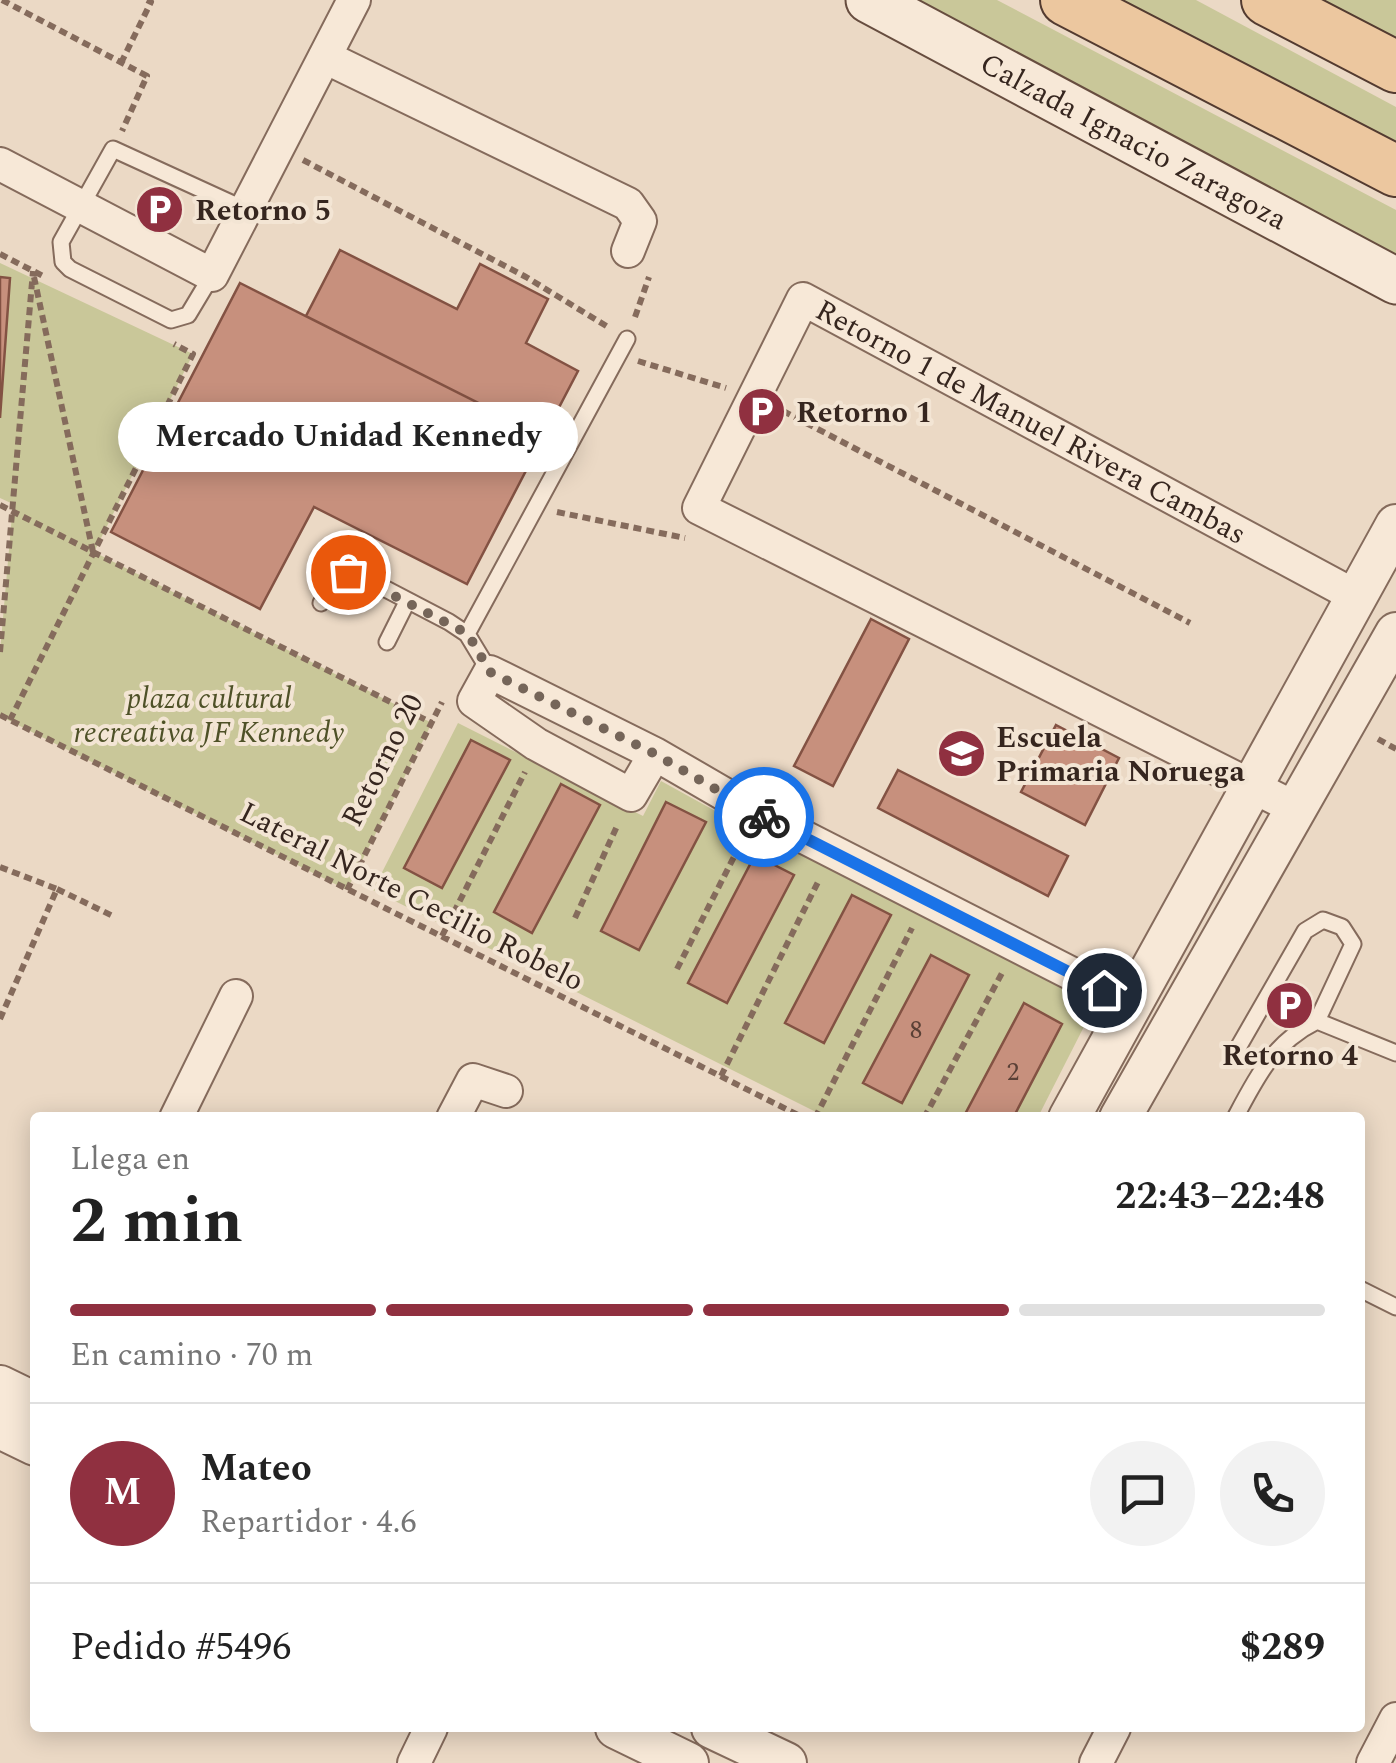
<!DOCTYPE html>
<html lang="es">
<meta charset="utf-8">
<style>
body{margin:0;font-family:Spectral,serif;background:#f2f2f2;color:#222;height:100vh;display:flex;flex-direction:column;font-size:38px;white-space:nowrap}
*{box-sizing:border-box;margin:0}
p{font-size:32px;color:#767676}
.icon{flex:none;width:55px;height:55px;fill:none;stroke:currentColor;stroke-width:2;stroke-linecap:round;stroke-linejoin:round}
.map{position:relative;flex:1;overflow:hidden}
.side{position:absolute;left:30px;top:1112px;width:1335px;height:620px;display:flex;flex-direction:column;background:#fff;border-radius:10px;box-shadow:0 5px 25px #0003}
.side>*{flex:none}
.pin{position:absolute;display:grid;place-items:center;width:85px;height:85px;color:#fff;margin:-42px;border:5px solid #fff;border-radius:50%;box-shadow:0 2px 10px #0007}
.courier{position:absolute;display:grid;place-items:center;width:100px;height:100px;margin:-50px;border:8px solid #1a73e8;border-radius:50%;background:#fff;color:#222;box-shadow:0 2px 12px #0007}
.bubble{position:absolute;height:70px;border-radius:35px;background:#fff;box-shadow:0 5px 25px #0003;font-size:32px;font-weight:700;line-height:70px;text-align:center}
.head em{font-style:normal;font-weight:700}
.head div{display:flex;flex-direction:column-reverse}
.head{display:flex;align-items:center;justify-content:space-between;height:170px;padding:0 40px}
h1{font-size:65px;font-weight:700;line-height:75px}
.bar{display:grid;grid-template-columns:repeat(4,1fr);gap:15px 10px;align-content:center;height:120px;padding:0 40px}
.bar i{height:12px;border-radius:8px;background:#e0e0e0}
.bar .selected{background:#903040}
.bar p{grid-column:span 4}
.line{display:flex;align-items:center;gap:25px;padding:0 40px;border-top:2px solid #e0e0e0}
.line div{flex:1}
.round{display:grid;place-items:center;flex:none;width:105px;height:105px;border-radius:52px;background:#f2f2f2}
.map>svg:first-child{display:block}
.green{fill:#c9c799}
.building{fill:#c7907d;stroke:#835243;stroke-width:2.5}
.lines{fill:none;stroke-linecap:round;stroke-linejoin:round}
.service-casing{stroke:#856b5c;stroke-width:19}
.minor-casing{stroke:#856b5c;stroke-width:36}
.tertiary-casing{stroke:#856b5c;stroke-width:44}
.secondary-casing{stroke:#674d3f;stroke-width:49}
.primary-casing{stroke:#533b30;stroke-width:54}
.path{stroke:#856b5c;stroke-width:6;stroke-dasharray:8 5;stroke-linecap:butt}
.service{stroke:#f7e8d7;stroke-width:15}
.minor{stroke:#f7e8d7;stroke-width:32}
.tertiary{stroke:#f7e8d7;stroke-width:40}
.secondary{stroke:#f7e8d7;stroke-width:45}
.primary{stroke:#ecc79f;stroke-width:50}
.done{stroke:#756559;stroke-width:10;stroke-dasharray:0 18}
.route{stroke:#1a73e8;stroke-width:12}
.labels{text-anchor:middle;stroke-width:8;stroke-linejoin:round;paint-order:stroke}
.number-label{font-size:25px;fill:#5a4036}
.street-label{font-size:30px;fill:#36261f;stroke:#f3e5d4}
.poi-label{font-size:30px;font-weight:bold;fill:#36261f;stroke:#f3e5d4;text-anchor:start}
.park-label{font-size:30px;font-style:italic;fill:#4e5127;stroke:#f3e5d4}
</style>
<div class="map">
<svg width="1396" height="1763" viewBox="0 0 1396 1763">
<rect width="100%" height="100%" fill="#ebd9c5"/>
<!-- green -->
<path class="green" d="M 885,0 L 997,0 L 1396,210 L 1396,275 Z
M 1121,0 L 1196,0 L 1396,107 L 1396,146 Z
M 1324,0 L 1396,0 L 1396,39 Z
M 0,263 L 193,354 L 94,552 L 432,723 L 347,890 L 0,716 L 0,652 L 13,504 L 0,498 Z
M 458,723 L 643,816 L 661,781 L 748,829 L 1097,1001 L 1038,1117 L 826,1117 L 373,890 Z"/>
<!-- building -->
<path class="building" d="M 340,250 L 457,309 L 480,264 L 548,299 L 526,343 L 578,371 L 544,436 L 306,316 Z
M 0,277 L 10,278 L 0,418 Z
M 240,283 L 544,436 L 467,584 L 314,507 L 260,609 L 111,532 Z
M 871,619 L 909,639 L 833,786 L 794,766 Z
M 1056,725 L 1119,758 L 1085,825 L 1021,792 Z
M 471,740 L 510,760 L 442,888 L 404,868 Z
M 898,770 L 1068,856 L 1048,896 L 878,808 Z
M 561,784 L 600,805 L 532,933 L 494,912 Z
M 666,802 L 706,822 L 639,950 L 601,931 Z
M 755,855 L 794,875 L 727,1003 L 688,983 Z
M 852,895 L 891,915 L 824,1043 L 785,1023 Z
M 931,955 L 969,975 L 902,1103 L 863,1083 Z
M 1024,1003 L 1062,1024 L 1013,1118 L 963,1118 Z"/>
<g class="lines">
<defs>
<path id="service" d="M 212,275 L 188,315 L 171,320 L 70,269 L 63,262 L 61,242 L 113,149 L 244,209
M 321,603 L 338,576 L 359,575 L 449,622 L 467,634 L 490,672
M 467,634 L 627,339
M 387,642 L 407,602
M 1235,1053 L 1305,931 L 1323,920 L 1342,927 L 1353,944 L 1317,1021
M 1235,1118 C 1257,1076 1274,1042 1317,1021 L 1396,1053
M 1360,1289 L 1396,1307"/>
<g id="minor">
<path d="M 325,57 L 628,204 L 640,221 L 628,251"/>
<path d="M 0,164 L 212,275 L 354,0"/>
<path d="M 655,754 L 631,795 L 536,744 L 474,701 L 490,672 L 655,754 L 755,812 L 1133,1005"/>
<path id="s1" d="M 1297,809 L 699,508 L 803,299 L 1359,598"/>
<path d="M 176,1118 L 236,996"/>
<path d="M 453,1118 L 473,1080 L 506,1091"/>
<path d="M 414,1763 L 431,1728"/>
<path d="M 1096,1763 L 1114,1728"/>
<path d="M 1373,1763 L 1396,1719"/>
</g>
<path id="tertiary" d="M 1069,1118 L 1396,525
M 1120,1118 L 1396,633
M 0,1386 L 35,1403
M 0,1428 L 35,1445
M 616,1728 L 688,1763
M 712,1728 L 786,1763"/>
<g id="secondary">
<path id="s2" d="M 869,0 L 1396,281"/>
</g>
<path id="primary" d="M 1066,0 L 1396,171
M 1267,0 L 1396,67"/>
</defs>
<!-- service casing -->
<use href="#service" class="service-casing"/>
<!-- minor casing -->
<use href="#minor" class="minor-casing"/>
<!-- tertiary casing -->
<use href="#tertiary" class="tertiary-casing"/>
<!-- secondary casing -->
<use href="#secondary" class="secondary-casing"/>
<!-- primary casing -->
<use href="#primary" class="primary-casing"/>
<!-- path -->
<path class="path" d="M 2,0 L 147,76 L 122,131
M 121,63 L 151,2 L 147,0
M 303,160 L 526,277 L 608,327
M 0,254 L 43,276
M 34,277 L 93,552
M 635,317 L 649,277
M 638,361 L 726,388
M 783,411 L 1190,623
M 0,505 L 432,723
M 557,512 L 685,538
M 0,652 L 33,271
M 0,715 L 804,1118
M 10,720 L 193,354 L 174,344
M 1378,739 L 1396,749
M 0,867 L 57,889 L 0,1019
M 57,889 L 115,917
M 347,890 L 442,702
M 575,918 L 618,824
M 442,936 L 525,772
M 677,969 L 742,841
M 721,1076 L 819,880
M 815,1118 L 912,928
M 924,1118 L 1002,973"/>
<!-- service -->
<use href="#service" class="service"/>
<!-- minor -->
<use href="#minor" class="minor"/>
<!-- tertiary -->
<use href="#tertiary" class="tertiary"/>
<!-- secondary -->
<use href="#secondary" class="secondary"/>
<!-- primary -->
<use href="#primary" class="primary"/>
</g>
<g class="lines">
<!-- done -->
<path class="done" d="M 348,572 L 468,634 L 490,672 L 655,754 L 764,817"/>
<!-- route -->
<path class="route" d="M 764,817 L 1104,990"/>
</g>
<!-- icons -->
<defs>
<symbol id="parking-disc" viewBox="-11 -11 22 22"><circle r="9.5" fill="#903040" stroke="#f3e5d4"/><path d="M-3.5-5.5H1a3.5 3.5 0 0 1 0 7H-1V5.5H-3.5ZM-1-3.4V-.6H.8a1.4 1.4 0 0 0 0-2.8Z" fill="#fff"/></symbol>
<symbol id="school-disc" viewBox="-11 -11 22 22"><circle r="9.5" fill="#903040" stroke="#f3e5d4"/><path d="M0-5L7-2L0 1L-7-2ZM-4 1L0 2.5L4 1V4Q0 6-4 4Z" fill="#fff"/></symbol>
</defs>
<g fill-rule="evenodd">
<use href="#parking-disc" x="132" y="182" width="55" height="55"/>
<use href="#parking-disc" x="734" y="384" width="55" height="55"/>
<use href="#school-disc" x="934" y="726" width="55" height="55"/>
<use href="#parking-disc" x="1262" y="978" width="55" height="55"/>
</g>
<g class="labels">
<!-- number labels -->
<g class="number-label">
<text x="916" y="1038">8</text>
<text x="1013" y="1080">2</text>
</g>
<!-- street labels -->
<g class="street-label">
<text dy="10" stroke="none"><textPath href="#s2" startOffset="300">Calzada Ignacio Zaragoza</textPath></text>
<text dy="10" stroke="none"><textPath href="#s1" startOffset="1162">Retorno 1 de Manuel Rivera Cambas</textPath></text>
<text transform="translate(382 760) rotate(-63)" y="10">Retorno 20</text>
<text transform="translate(412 896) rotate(27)" y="10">Lateral Norte Cecilio Robelo</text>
</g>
<!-- poi labels -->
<g class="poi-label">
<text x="195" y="220">Retorno 5</text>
<text x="796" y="422">Retorno 1</text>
<text x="996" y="747">Escuela<tspan x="996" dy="34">Primaria Noruega</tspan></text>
<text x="1290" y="1065" text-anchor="middle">Retorno 4</text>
</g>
<!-- park labels -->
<g class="park-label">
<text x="209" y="708">plaza cultural<tspan x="209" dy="34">recreativa JF Kennedy</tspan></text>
</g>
</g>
</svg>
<div class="pin" style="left:348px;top:572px;background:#ea580c"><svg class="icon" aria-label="bag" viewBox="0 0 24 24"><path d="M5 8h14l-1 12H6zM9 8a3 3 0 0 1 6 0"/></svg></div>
<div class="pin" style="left:1104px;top:990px;background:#1f2937"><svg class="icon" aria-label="home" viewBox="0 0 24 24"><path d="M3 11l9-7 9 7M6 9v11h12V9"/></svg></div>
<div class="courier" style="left:764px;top:817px"><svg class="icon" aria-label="bike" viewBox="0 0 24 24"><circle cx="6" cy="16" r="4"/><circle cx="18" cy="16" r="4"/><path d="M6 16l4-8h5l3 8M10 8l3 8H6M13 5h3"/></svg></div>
<div class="bubble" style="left:118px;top:402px;width:460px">Mercado Unidad Kennedy</div>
<section class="side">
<div class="head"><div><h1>2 min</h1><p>Llega en</p></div><em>22:43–22:48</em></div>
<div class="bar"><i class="selected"></i><i class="selected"></i><i class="selected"></i><i></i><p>En camino · 70 m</p></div>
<div class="line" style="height:180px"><b class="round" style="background:#903040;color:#fff">M</b><div><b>Mateo</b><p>Repartidor · 4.6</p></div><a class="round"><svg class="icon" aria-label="chat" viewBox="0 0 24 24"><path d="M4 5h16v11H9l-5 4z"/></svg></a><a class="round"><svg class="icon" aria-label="phone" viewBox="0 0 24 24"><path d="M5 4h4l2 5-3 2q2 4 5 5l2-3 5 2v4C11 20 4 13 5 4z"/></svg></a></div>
<div class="line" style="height:130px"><div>Pedido #5496</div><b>$289</b></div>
</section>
</div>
